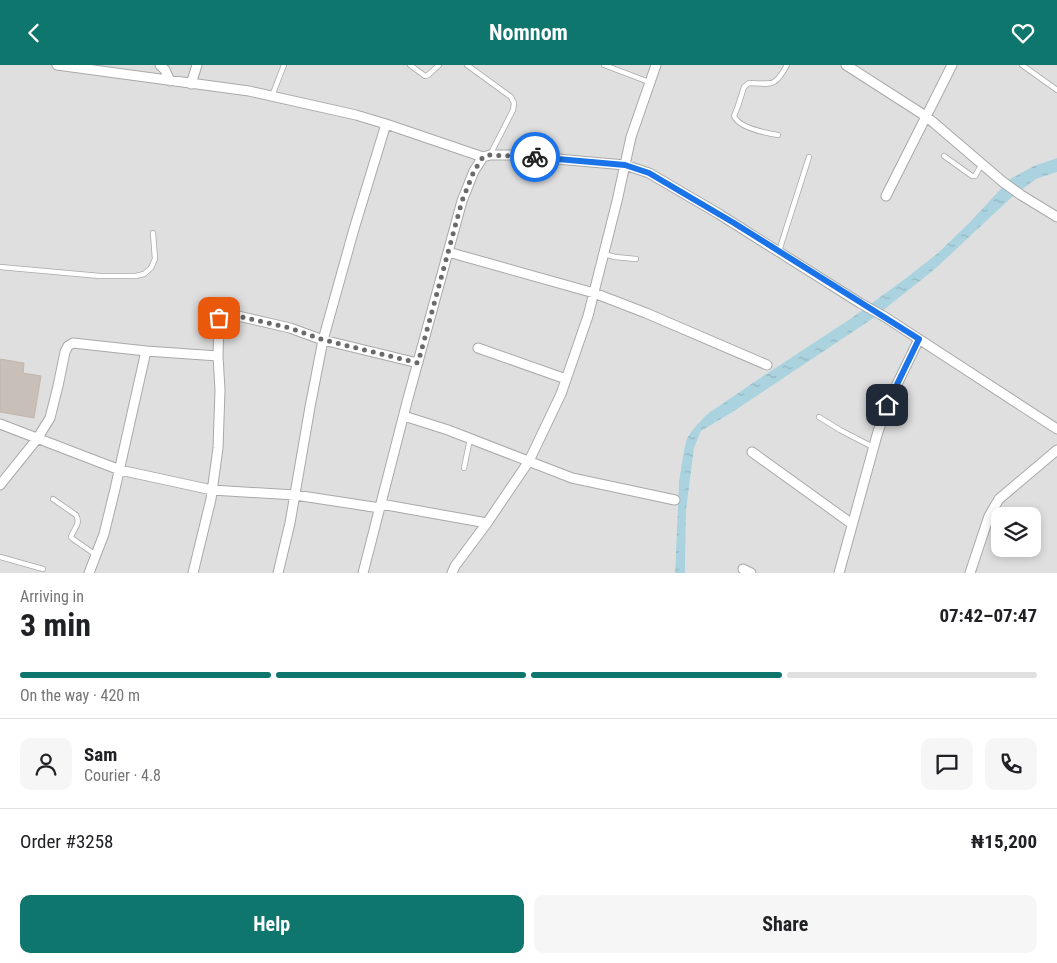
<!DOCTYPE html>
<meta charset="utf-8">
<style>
body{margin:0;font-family:"Roboto Condensed",sans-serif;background:#f6f6f6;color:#202124;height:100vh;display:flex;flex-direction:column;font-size:19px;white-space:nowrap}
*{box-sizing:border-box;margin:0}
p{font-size:16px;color:#757577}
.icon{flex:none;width:28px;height:28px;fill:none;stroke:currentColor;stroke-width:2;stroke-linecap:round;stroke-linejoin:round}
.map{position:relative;height:508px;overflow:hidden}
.panel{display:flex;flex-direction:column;background:#fff;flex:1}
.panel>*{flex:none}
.fabs{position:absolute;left:991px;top:442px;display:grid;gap:10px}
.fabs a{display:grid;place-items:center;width:50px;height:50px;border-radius:10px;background:#fff;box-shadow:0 2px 8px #0003;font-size:25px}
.pin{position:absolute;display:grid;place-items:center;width:42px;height:42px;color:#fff;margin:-21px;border-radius:10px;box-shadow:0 2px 8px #0006}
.courier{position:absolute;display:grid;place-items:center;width:50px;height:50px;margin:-25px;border:4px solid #1a73e8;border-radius:50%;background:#fff;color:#222;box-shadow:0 1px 6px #0007}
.head em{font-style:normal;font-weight:700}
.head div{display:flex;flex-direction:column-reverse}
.head{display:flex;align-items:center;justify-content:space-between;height:85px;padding:0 20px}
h1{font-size:32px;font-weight:700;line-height:38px}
.bar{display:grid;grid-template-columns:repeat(4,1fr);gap:8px 5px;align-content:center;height:60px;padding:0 20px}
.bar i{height:6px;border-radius:4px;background:#e0e0e0}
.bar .active{background:#0f766e}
.bar p{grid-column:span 4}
.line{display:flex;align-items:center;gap:12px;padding:0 20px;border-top:1px solid #e0e0e0}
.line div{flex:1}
.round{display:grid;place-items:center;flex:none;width:52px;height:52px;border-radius:10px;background:#f6f6f6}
.button{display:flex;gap:10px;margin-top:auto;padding:10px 20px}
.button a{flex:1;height:58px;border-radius:10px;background:#0f766e;color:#fff;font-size:20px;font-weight:700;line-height:58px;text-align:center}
.button a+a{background:#f6f6f6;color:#202124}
header{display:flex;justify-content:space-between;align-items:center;height:65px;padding:0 20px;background:#0f766e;color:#fff;font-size:22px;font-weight:700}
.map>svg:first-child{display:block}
.residential{fill:#e0dfdf;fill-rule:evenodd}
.water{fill:url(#water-ripples)}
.building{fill:#c7bfb8;stroke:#c4b6ab}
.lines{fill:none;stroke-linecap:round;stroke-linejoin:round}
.service-casing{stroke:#a9a9a9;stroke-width:6}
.minor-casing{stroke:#a9a9a9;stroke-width:11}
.service{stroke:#fff;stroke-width:4.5}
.minor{stroke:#fff;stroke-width:9}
.done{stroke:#6b6a68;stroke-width:5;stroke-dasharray:0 9}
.route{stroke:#1a73e8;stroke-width:6}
</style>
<header><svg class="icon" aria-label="back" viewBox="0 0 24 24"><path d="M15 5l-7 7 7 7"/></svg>Nomnom<svg class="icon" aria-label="heart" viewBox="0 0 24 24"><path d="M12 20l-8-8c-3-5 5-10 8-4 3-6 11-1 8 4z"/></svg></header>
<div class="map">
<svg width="1057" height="508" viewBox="0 0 1057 508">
<defs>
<pattern id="water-ripples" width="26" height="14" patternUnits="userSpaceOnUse" patternTransform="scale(1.25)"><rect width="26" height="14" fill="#aad3df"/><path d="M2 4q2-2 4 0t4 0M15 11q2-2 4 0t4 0" fill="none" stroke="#92b5bf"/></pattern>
</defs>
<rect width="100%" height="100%" fill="#f2efe9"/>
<!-- residential -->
<path class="residential" d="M 0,0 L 1057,0 L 1057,93 L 1034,101 L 972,155 L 938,188 L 906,213 L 850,254 L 754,317 L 706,350 L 694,363 L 687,373 L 684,385 L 679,416 L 675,508 L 0,508 Z
M 1057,107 L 1057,508 L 685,508 L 686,446 L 694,383 L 701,366 L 731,348 L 935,204 L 1012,132 L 1036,114 ZM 1000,451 L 1032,451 L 1032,484 L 1000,484 Z"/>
<!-- water -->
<path class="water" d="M 1057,93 L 1057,107 L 1036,114 L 1012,132 L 935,204 L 872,254 L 731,348 L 701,366 L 694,383 L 686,446 L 685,508 L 675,508 L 679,416 L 684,385 L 687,373 L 694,363 L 706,350 L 754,317 L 850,254 L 906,213 L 938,188 L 972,155 L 1010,114 L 1034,101 Z"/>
<!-- building -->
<path class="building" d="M 0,294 L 24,298 L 23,308 L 41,311 L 34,353 L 0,347 Z"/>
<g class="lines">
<defs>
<path id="service" d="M 410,0 L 425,11 L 428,10 L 439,0
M 467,0 L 511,32 L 514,38 L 513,45 L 490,90
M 604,0 L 649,17
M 1022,0 L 1057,25
M 272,31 L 284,0
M 778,70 C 766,68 739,63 734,51 L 738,41 L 744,22 L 749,18 C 773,19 775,22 787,0
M 944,91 L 972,111 L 975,111 L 982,99
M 779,186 L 809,92
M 604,189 L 615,192 L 636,194
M 0,202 L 100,211 L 136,211 L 144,209 L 151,203 L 155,194 L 153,168
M 819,352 L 840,365 L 873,382
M 464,403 L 470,374
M 53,434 L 76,450 C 81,459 74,463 71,472 L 73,474 L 96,490
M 0,492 L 43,504"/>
<path id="minor" d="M 57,0 L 249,26 L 356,50 L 386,59 L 483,92
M 160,0 L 165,5 L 170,16
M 846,0 L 927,52 L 1003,117 L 1021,130 L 1057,152
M 191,19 L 197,0
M 886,131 L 952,0
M 448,187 L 594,228 L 646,248 L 767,300
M 478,283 L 566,314
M 404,351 L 448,365 L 572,413 L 675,435
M 0,359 L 120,405 L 212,425 L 295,430 L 380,443
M 752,387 L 852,459
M 0,420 L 37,374 L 50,353 L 58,321 L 65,287 L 68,281 L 73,278 L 146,286 L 218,291
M 381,439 L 487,458
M 743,504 L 751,508
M 89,508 L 104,469 L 115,424 L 146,286
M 193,508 L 211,434 L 218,383 L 220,325 L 218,291 L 219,253 L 220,250 L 225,248 L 290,263 L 323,275 L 418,298
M 278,508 L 290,458 L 310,342 L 323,275 L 354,164 L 386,59
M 363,508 L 407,337 L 462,136 L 474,106 L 483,92 L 490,90 L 512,90 L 625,100 L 649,108 L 719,149 L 860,238 L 885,252 L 1057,364
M 452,508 L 455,501 L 487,458 L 529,396 L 561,329 L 588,251 L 617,136 L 631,72 L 656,0
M 839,508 L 877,370 L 887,340 L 919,274
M 970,508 L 989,451 L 999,434 L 1057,385"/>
</defs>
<!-- service casing -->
<use href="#service" class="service-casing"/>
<!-- minor casing -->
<use href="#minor" class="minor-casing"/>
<!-- service -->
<use href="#service" class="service"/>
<!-- minor -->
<use href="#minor" class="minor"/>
</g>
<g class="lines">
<!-- done -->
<path class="done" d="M 219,253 L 220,250 L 225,248 L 290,263 L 324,275 L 418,298 L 462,136 L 474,106 L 483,92 L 490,90 L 535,92"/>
<!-- route -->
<path class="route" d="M 535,92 L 625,100 L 649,108 L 734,158 L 919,274 L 887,340"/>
</g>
</svg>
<div class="fabs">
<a><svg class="icon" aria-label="layers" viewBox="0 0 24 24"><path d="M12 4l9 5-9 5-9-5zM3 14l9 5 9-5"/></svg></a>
</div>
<div class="pin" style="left:219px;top:253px;background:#ea580c"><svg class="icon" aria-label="bag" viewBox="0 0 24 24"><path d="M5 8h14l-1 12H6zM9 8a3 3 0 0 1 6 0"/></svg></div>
<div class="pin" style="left:887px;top:340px;background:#1f2937"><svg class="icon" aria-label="home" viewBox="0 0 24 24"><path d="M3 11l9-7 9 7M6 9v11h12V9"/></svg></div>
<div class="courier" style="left:535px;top:92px"><svg class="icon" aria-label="bike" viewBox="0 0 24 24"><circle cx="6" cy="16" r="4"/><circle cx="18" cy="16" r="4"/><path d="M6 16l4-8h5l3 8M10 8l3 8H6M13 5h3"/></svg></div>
</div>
<section class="panel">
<div class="head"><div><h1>3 min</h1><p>Arriving in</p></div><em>07:42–07:47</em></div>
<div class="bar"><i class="active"></i><i class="active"></i><i class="active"></i><i></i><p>On the way · 420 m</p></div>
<div class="line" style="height:90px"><a class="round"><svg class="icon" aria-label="person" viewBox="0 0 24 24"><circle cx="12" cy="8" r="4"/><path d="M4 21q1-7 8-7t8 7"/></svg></a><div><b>Sam</b><p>Courier · 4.8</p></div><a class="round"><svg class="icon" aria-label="chat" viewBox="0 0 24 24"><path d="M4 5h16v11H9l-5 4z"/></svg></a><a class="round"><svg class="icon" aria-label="phone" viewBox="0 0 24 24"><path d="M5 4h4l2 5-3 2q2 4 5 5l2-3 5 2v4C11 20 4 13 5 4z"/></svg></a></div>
<div class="line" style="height:65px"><div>Order #3258</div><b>₦15,200</b></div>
<div class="button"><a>Help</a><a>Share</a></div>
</section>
